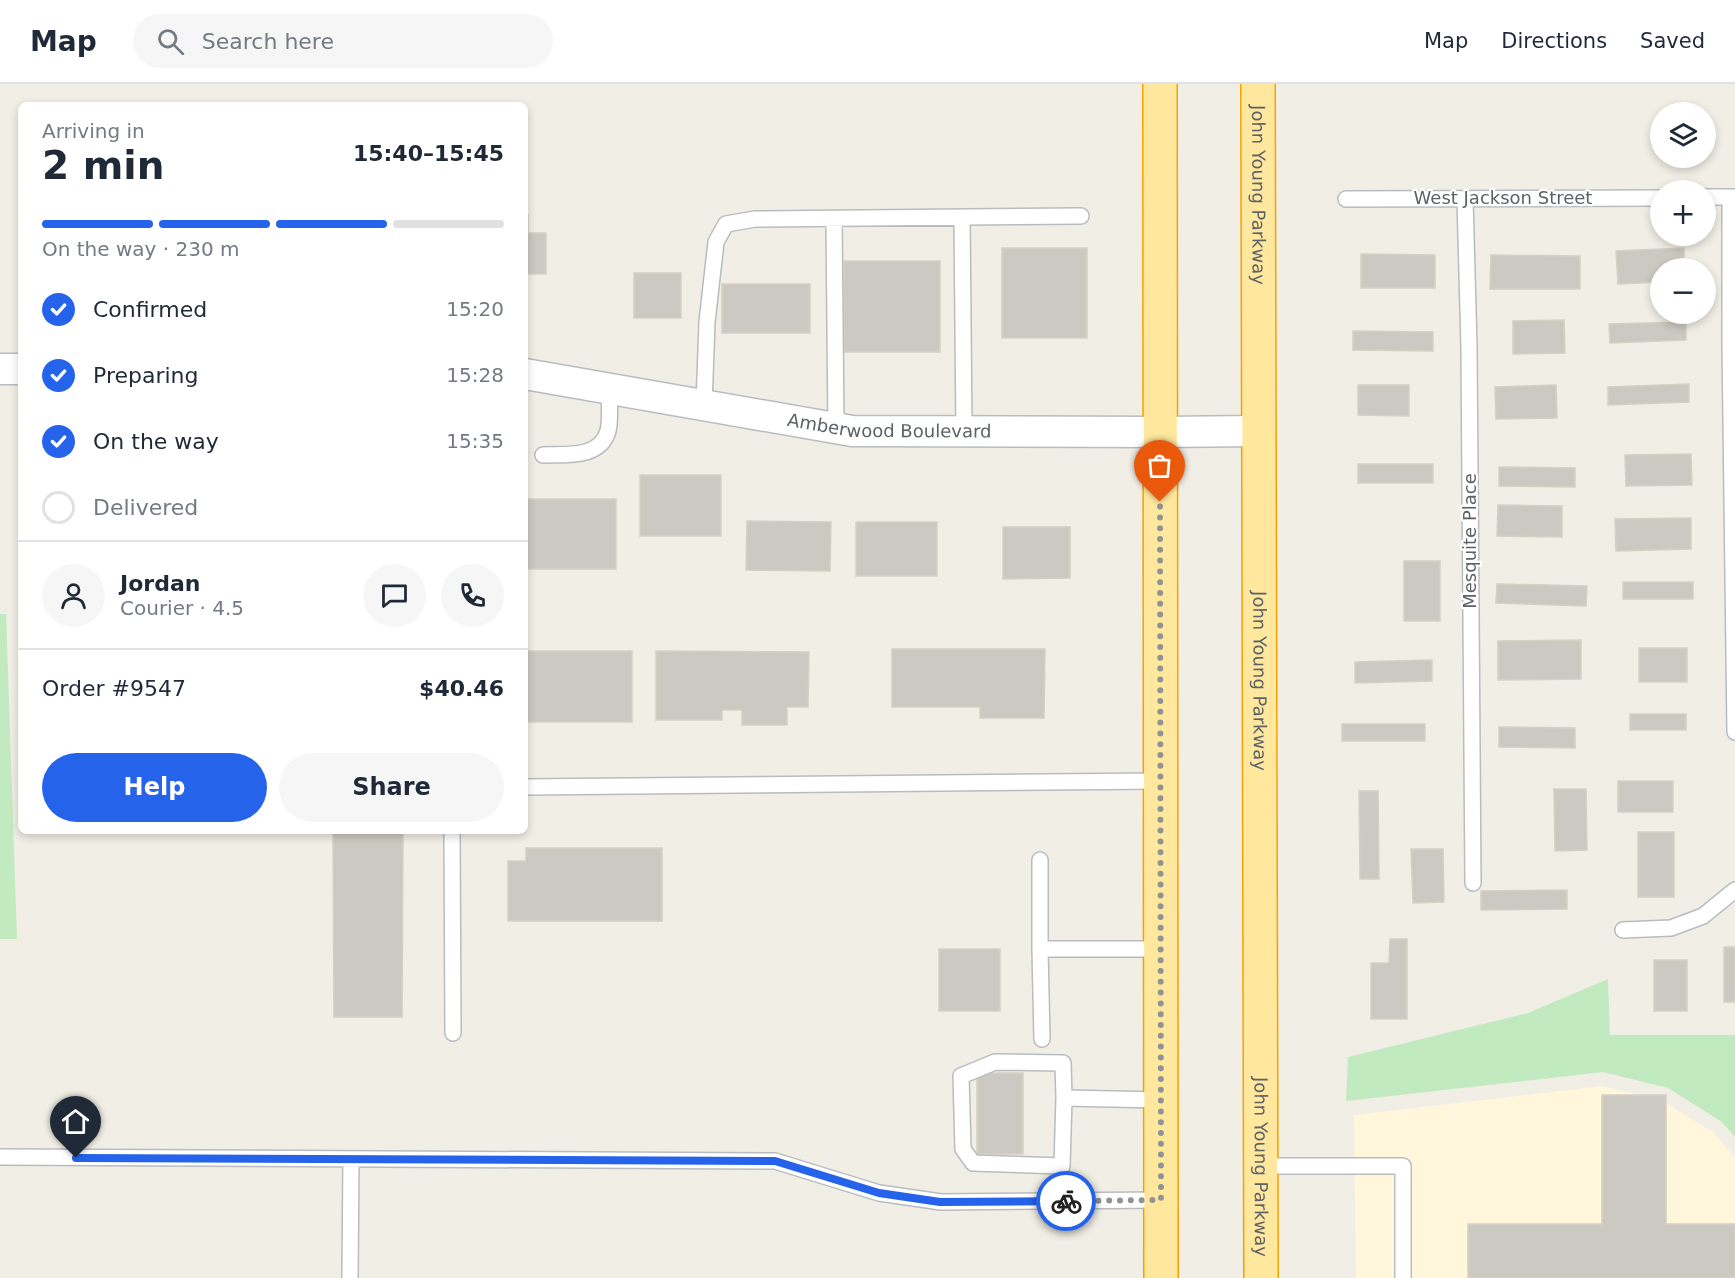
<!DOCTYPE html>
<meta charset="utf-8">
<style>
body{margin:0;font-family:"DejaVu Sans",sans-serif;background:#f6f6f7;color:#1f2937;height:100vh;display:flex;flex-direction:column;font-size:22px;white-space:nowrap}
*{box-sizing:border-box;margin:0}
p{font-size:20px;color:#747a83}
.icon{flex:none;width:33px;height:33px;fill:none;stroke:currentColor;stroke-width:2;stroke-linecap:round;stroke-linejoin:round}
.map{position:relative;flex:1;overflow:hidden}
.panel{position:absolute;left:18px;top:18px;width:510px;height:732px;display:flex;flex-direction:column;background:#fff;border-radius:9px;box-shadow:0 3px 9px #0003}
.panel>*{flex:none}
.fabs{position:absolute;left:1650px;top:18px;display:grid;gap:12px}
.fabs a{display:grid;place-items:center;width:66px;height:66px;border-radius:50%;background:#fff;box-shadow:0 3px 9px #0003;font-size:30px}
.pin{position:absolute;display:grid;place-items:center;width:51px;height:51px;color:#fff;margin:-62px -26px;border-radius:50% 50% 50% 0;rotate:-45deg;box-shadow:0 0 6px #0007}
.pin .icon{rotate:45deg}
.courier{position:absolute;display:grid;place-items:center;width:60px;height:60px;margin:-30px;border:4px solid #2563eb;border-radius:50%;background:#fff;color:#222;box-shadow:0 2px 8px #0007}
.head em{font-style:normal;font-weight:800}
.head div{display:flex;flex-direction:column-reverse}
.head{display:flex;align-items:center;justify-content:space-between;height:102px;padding:0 24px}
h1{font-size:39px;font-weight:800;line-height:45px}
.bar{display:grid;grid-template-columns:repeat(4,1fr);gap:9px 6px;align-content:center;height:72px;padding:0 24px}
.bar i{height:8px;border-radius:4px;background:#e0e1e3}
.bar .selected{background:#2563eb}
.bar p{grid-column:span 4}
.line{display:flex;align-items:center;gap:15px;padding:0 24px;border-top:2px solid #e0e1e3}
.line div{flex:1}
.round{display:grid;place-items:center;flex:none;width:63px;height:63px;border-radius:32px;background:#f6f6f7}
ol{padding:0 24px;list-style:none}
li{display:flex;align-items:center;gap:18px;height:66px}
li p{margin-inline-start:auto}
li .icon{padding:6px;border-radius:50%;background:#2563eb;color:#fff;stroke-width:4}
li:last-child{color:#747a83}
li i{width:33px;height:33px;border:3px solid #e0e1e3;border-radius:50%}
.action{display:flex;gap:12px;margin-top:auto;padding:12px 24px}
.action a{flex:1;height:69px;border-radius:36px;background:#2563eb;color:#fff;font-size:24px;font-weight:800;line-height:69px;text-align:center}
.action a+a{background:#f6f6f7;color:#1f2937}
header{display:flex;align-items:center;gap:36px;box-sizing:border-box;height:84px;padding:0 30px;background:#fff;border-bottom:2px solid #e0e1e3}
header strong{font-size:28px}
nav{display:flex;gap:33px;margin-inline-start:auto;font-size:21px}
.search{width:420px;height:54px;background:#f6f6f7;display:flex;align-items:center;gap:15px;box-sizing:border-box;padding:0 21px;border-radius:33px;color:#747a83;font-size:22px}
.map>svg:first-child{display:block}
.commercial{fill:#fff6dc}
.green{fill:#c1eac0}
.building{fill:#ccc9c2;stroke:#d6d0c3;stroke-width:1.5}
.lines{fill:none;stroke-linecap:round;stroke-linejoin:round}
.service-casing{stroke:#b8bcc0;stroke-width:18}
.minor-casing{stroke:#b8bcc0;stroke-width:33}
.trunk-casing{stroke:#f6a100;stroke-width:36}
.service{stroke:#fff;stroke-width:15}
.minor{stroke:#fff;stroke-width:30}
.trunk{stroke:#ffe79d;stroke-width:33}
.done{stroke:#919393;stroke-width:6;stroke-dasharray:0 10.8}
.route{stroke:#2563eb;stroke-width:8}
.labels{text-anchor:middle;stroke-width:4.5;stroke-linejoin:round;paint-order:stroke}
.street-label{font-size:18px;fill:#5d6267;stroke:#fff}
</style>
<header>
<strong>Map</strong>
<div class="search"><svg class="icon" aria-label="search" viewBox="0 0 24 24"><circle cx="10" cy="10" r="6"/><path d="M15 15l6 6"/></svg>Search here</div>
<nav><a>Map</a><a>Directions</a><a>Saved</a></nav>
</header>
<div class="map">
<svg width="1735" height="1194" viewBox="0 0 1735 1194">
<rect width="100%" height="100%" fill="#f1eee5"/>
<!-- commercial -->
<path class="commercial" d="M 1603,1002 L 1663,1017 L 1714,1049 L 1735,1074 L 1735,1194 L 1356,1194 L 1354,1031 Z"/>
<!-- green -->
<path class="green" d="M 0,530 L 6,530 L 17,855 L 0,855 Z
M 1608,895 L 1610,951 L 1735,951 L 1735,1053 L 1722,1038 L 1668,1004 L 1603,988 L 1346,1017 L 1348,973 L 1528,929 Z"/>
<!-- building -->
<path class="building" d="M 525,131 L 528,131 L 528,149 L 546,149 L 546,190 L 525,190 Z
M 1002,164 L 1087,164 L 1087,254 L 1002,254 Z
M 1684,164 L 1684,184 L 1660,184 L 1660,198 L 1618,200 L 1616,167 Z
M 1361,170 L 1435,171 L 1435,204 L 1361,204 Z
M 1491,171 L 1580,172 L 1580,205 L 1490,205 Z
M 844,177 L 940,177 L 940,268 L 844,268 Z
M 634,189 L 681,189 L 681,234 L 634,234 Z
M 722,200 L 810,200 L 810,249 L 722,249 Z
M 1564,236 L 1565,269 L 1513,270 L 1513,237 Z
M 1686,238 L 1686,256 L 1610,259 L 1609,240 Z
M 1353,247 L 1433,248 L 1433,267 L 1353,266 Z
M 1689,300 L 1689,318 L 1608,321 L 1608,303 Z
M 1358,301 L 1409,301 L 1409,332 L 1358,331 Z
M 1556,301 L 1557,334 L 1496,335 L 1495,303 Z
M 1691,370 L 1692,401 L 1626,402 L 1625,371 Z
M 1358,380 L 1433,380 L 1433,399 L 1358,399 Z
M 1499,383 L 1575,384 L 1575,403 L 1499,402 Z
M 640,391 L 721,391 L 721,452 L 640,452 Z
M 526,415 L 616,415 L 616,485 L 526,485 Z
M 1498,421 L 1562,422 L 1562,453 L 1497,452 Z
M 1691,434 L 1691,465 L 1616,467 L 1615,435 Z
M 747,437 L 831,438 L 830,487 L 746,486 Z
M 856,438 L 937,438 L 937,492 L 856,492 Z
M 1003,443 L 1070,443 L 1070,494 L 1003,495 Z
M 1404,477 L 1440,477 L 1440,537 L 1404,537 Z
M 1623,498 L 1693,498 L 1693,515 L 1623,515 Z
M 1497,500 L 1587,502 L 1586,522 L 1496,519 Z
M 1581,556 L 1581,595 L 1498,596 L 1498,557 Z
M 1639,564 L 1687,564 L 1687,598 L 1639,598 Z
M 892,565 L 1045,565 L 1044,634 L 980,634 L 980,623 L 892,623 Z
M 525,567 L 632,567 L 632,638 L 525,638 Z
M 656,567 L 809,568 L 808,623 L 787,623 L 787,641 L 742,641 L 742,626 L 722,626 L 722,636 L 656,636 Z
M 1432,576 L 1432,597 L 1355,599 L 1355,578 Z
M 1630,630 L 1686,630 L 1686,646 L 1630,646 Z
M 1342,640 L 1425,640 L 1425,657 L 1342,657 Z
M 1499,643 L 1575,644 L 1575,664 L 1499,663 Z
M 1618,697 L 1673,697 L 1673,728 L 1618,728 Z
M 1554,705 L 1586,705 L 1587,766 L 1555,767 Z
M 1359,707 L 1378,707 L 1379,795 L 1360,795 Z
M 333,747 L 403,747 L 402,933 L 334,933 Z
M 1638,748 L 1674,748 L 1674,813 L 1638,813 Z
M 526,764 L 662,764 L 662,837 L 508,837 L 508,777 L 526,777 Z
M 1411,765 L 1443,765 L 1444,818 L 1413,819 Z
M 1567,806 L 1567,825 L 1481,826 L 1481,807 Z
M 1390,855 L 1407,855 L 1407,935 L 1371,935 L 1371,879 L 1389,879 Z
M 1724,863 L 1735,863 L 1735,918 L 1724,918 Z
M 939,865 L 1000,865 L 1000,927 L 939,927 Z
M 1654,876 L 1687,876 L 1687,927 L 1654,927 Z
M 977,989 L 1023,989 L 1023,1070 L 977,1070 Z
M 1602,1011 L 1666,1011 L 1666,1140 L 1735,1140 L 1735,1194 L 1468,1194 L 1468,1140 L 1602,1140 Z"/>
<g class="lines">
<defs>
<path id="service" d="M 1706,113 L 1735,113
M 1730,113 L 1730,259 L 1735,648
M 1346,115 L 1660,114
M 1465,115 L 1469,263 L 1473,799
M 962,134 L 964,347
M 834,135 L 836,344
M 704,321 L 707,238 L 716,158 L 726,140 L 755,135 L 1081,132
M 543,371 C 565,370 600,375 608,347 C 611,334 609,318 609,305
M 525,703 L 1160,697
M 452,747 L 453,949
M 1040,776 L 1040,865 L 1161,865
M 1623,846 L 1671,844 L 1703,832 L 1735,806
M 1040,865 L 1042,955
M 1064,1014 L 1062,1082 L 973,1079 L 963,1065 L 961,992 L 995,978 L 1063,979 L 1064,1014 L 1161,1016
M 0,1073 L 775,1077 L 879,1109 L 941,1118 L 1161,1116
M 1260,1082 L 1403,1082 L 1403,1194
M 350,1194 L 351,1075"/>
<g id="minor">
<path d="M 0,285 L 21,285"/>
<path id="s1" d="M 525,290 L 852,347 L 1160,348 L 1259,347"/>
</g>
<g id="trunk">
<path d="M 1160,0 L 1161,1194"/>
<path id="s2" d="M 1258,0 L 1261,1194"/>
</g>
</defs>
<!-- service casing -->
<use href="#service" class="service-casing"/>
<!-- minor casing -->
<use href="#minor" class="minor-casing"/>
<!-- trunk casing -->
<use href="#trunk" class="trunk-casing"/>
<!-- service -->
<use href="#service" class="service"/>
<!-- minor -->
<use href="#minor" class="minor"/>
<!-- trunk -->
<use href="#trunk" class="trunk"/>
</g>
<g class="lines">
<!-- done -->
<path class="done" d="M 1066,1117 L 1161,1116 L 1160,418"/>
<!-- route -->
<path class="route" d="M 76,1074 L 775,1077 L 879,1109 L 940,1118 L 1066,1117"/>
</g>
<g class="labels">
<!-- street labels -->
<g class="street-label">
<text dy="6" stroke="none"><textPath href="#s2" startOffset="111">John Young Parkway</textPath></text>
<text x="1503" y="120">West Jackson Street</text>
<text dy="6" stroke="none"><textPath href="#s1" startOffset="369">Amberwood Boulevard</textPath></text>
<text transform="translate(1470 457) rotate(-90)" y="6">Mesquite Place</text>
<text dy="6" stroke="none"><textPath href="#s2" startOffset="597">John Young Parkway</textPath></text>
<text dy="6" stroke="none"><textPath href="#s2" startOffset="1083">John Young Parkway</textPath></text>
</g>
</g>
</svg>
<div class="fabs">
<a><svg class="icon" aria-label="layers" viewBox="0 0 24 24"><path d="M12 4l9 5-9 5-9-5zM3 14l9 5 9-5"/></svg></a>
<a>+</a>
<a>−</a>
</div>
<div class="pin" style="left:1160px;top:418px;background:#ea580c"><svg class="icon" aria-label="bag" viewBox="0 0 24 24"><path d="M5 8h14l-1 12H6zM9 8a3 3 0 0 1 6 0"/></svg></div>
<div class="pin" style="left:76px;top:1074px;background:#1f2937"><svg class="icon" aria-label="home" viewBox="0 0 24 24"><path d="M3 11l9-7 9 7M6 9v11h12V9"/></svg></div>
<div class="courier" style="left:1066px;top:1117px"><svg class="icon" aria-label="bike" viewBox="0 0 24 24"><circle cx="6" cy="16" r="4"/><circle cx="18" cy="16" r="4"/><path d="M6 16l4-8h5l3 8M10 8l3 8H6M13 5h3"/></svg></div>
<section class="panel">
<div class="head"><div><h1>2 min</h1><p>Arriving in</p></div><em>15:40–15:45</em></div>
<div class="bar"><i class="selected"></i><i class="selected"></i><i class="selected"></i><i></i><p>On the way · 230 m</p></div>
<ol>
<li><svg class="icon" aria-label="check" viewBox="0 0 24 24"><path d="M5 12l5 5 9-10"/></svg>Confirmed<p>15:20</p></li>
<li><svg class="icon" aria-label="check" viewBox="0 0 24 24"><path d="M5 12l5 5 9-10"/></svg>Preparing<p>15:28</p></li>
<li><svg class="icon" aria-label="check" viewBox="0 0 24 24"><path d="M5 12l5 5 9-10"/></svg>On the way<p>15:35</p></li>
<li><i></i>Delivered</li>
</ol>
<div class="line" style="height:108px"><a class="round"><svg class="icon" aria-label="person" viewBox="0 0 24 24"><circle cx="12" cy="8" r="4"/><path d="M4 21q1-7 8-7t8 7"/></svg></a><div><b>Jordan</b><p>Courier · 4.5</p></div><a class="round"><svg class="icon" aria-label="chat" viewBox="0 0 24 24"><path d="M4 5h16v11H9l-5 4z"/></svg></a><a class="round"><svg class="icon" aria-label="phone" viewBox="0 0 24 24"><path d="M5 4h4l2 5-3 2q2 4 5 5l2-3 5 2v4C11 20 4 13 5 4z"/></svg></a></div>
<div class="line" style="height:78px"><div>Order #9547</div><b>$40.46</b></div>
<div class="action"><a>Help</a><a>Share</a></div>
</section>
</div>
